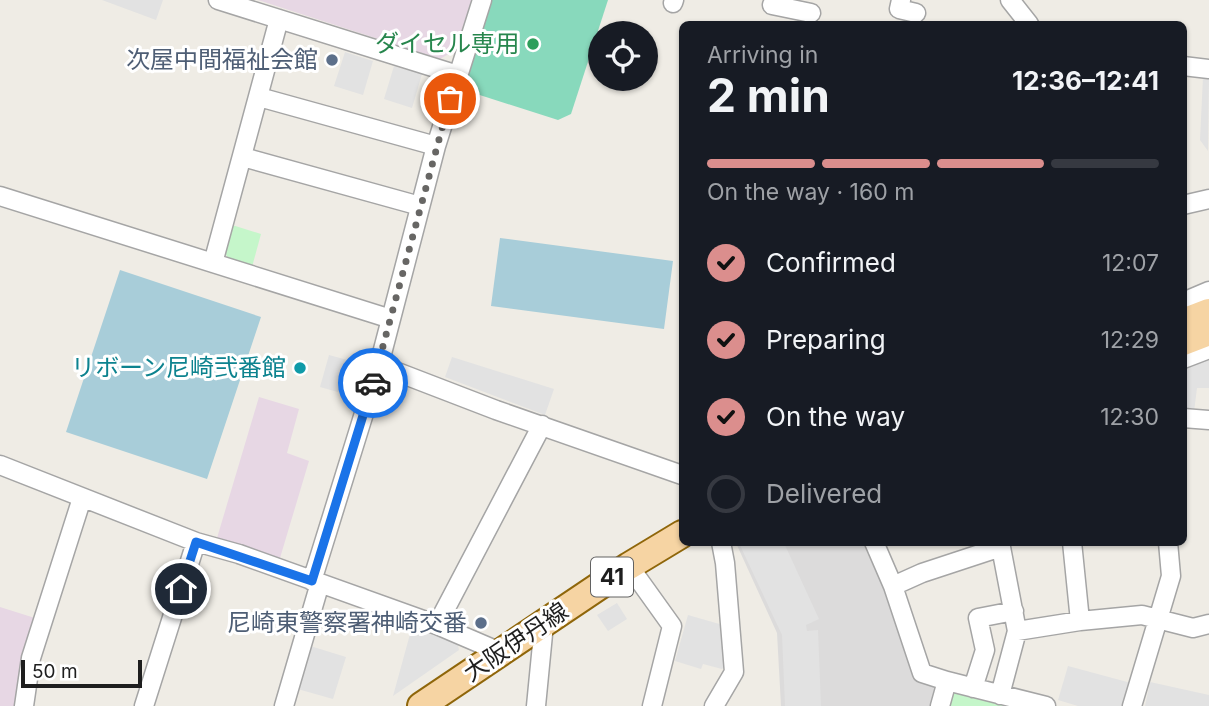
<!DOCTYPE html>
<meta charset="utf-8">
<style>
body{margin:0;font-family:Inter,"Noto Sans JP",sans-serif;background:#242831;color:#f1f3f6;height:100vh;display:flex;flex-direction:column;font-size:26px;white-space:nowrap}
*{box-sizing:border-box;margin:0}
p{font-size:23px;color:#9ea1a6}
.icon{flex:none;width:38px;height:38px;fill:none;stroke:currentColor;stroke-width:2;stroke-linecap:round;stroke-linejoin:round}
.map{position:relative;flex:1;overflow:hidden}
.side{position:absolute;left:679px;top:21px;width:508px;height:525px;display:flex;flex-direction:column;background:#171b24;border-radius:10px;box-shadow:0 2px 5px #0004}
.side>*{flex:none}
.buttons{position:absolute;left:588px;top:21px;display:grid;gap:14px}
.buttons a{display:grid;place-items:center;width:70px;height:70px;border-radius:50%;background:#171b24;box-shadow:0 2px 5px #0004;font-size:35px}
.scale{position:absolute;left:21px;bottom:18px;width:121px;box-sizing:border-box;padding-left:7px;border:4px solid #1e1e1e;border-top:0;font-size:19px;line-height:24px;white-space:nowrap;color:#1e1e1e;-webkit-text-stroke:5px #fff;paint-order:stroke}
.pin{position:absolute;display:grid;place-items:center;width:60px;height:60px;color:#fff;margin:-30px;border:4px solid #fff;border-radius:50%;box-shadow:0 2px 7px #0007}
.courier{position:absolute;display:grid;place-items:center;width:70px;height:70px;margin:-35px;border:5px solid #1a73e8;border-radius:50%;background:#fff;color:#222;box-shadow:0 2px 9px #0007}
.head em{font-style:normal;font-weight:700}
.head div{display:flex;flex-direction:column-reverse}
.head{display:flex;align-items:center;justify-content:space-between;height:119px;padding:0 28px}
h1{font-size:46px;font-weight:700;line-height:52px}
.bar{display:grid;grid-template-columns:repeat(4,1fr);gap:10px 7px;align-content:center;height:84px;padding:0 28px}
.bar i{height:9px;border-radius:5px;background:#363941}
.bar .active{background:#db8e8d}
.bar p{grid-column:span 4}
ol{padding:0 28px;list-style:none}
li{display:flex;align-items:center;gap:21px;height:77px}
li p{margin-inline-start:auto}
li .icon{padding:7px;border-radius:50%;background:#db8e8d;color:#111;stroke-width:4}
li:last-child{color:#9ea1a6}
li i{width:38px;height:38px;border:4px solid #363941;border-radius:50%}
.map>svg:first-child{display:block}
.residential{fill:#dcdbdb}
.industrial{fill:#e7d7e4}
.park{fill:#c5f6ca}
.pitch{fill:#88d9bc}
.parking{fill:#e2e2e2}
.water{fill:#a8cdd9}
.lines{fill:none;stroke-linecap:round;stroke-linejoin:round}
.street-casing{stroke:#a5a5a5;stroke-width:21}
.primary-casing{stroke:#8f660a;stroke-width:30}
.street{stroke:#fff;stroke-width:18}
.primary{stroke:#f6d4a3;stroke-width:26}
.done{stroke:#676664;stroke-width:7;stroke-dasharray:0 12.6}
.route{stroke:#1a73e8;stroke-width:9}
.leisure-dot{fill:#2e9e5b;stroke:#fff;stroke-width:2.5}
.service-dot{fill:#5c6f8a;stroke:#fff;stroke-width:2.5}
.culture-dot{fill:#0f9aa8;stroke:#fff;stroke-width:2.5}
.labels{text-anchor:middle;stroke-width:6;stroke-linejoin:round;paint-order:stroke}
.shield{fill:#fff;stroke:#626262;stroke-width:2}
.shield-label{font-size:23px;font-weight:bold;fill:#1e1e1e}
.leisure-label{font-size:24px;fill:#27864d;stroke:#fff;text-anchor:end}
.service-label{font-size:24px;fill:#4e5e75;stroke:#fff;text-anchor:end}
.culture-label{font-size:24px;fill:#0d838f;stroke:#fff;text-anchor:end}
.street-label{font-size:24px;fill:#1e1e1e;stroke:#fff}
</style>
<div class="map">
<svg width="1209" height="706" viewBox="0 0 1209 706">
<rect width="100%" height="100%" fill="#efece5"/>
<!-- residential -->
<path class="residential" d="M 736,543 L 863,543 L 891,604 L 914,679 L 935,684 L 939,692 L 935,706 L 781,706 L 777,633 Z"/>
<!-- industrial -->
<path class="industrial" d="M 258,0 L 474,0 L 459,48 L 440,59 Z
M 259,397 L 299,409 L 287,453 L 309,461 L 280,558 L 217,538 Z
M 0,607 L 38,619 L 19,706 L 0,706 Z"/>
<!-- park -->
<path class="park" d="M 229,224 L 261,234 L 252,267 L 229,259 L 222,249 Z
M 950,690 L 1006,706 L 946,706 Z"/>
<!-- pitch -->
<path class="pitch" d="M 487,0 L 608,0 L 571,114 L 558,120 L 458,88 Z"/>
<!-- parking -->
<path class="parking" d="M 102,0 L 163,0 L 156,20 Z
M 345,52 L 373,61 L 363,95 L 334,86 Z
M 394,66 L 422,74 L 412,108 L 384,99 Z
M 1203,77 L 1209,77 L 1208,151 L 1200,140 Z
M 329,355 L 362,364 L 352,396 L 320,387 Z
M 452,357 L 554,389 L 545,415 L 445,377 Z
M 1209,358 L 1209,388 L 1197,388 L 1194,412 L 1183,411 L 1183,367 Z
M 739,543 L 784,543 L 819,619 L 806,625 L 807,631 L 818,630 L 821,706 L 785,706 L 782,635 Z
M 617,603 L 627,619 L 608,631 L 597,615 Z
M 688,615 L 723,625 L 726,665 L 722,669 L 703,664 L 701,669 L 675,661 Z
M 412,627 L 457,641 L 459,650 L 393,696 Z
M 307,645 L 346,657 L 333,699 L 294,688 Z
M 1068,666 L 1131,683 L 1124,706 L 1078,706 L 1058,700 Z
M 1150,682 L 1209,695 L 1209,706 L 1145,706 Z"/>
<!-- water -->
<path class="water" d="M 500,238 L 673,261 L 664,329 L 491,306 Z
M 120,270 L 261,317 L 207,479 L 66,432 Z"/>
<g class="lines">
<defs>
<path id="street" d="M 218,0 L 458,75
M 901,0 L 899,9 L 916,13
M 1010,0 L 1029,24
M 673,3 L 674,0
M 772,5 L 811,13
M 1183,66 L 1209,69
M 259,97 L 436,146
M 243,157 L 420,206
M 0,196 L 391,319
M 1183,205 L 1209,199
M 213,263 L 279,19
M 1183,302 L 1209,291
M 1183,359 L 1209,349
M 379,365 L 496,410 L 682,475
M 1183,418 L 1209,420
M 0,465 L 196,542 L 239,554 L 437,625 L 500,652
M 874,542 L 893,586 L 922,673 L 947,681 L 1046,706
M 1072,542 L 1080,621
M 629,566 L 672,626 L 652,706
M 312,581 L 379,365 L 436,146 L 482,0
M 893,586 L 922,573 L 1001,547
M 437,625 L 542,425
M 1017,631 L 1080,621 L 1142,615 L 1193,628 L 1209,624
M 973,688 L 985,650 L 978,618 L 1014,611
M 1000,695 L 1017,631 L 1000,542
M 24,706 L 31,658 L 82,498
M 144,706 L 196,542
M 284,706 L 320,583
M 536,706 L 544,624
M 714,706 L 734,672 L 725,563 L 721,542
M 940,706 L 947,681
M 1132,706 L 1171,576 L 1168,542"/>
<path id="primary" d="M 1183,322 L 1209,312
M 1183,342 L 1209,332
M 421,706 L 629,566 L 682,534"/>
</defs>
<!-- street casing -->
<use href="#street" class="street-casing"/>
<!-- primary casing -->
<use href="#primary" class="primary-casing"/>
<!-- street -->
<use href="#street" class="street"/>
<!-- primary -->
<use href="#primary" class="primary"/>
</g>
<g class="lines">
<!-- done -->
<path class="done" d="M 373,383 L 450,99"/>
<!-- route -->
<path class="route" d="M 181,589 L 196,542 L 312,581 L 373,383"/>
</g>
<!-- markers -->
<circle class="leisure-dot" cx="533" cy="44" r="7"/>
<g class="service-dot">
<circle cx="332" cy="60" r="7"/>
<circle cx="481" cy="623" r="7"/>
</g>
<circle class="culture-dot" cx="300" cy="368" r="7"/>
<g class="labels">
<!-- shield labels -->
<rect class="shield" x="591" y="557.5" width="42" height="39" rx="5"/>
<g class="shield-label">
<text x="612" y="585">41</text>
</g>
<!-- leisure labels -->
<g class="leisure-label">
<text x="519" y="52">ダイセル専用</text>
</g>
<!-- service labels -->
<g class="service-label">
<text x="318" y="68">次屋中間福祉会館</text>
<text x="467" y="631">尼崎東警察署神崎交番</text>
</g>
<!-- culture labels -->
<g class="culture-label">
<text x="286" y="376">リボーン尼崎弐番館</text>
</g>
<!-- street labels -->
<g class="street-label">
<text transform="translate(516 642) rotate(-34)" y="8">大阪伊丹線</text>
</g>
</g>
</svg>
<div class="buttons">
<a><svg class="icon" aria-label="locate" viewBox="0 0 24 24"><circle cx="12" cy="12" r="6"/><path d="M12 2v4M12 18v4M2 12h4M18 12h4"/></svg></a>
</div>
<div class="scale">50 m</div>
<div class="pin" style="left:450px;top:99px;background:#ea580c"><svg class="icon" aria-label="bag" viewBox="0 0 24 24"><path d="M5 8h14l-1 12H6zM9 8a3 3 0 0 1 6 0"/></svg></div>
<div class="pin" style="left:181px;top:589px;background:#1f2937"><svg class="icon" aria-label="home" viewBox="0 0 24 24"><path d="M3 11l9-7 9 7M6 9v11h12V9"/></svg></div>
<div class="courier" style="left:373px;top:383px"><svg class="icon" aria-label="car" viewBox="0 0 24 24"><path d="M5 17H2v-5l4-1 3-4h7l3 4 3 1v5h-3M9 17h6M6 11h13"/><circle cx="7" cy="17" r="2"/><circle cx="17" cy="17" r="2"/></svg></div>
<section class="side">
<div class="head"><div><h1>2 min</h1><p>Arriving in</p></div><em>12:36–12:41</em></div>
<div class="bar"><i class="active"></i><i class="active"></i><i class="active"></i><i></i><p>On the way · 160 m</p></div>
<ol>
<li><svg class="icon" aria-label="check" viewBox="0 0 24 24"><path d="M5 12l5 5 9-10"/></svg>Confirmed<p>12:07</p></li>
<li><svg class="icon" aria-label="check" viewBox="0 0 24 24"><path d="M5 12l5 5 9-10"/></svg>Preparing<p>12:29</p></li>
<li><svg class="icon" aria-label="check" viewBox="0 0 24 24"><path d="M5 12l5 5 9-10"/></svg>On the way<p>12:30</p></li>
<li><i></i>Delivered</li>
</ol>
</section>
</div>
